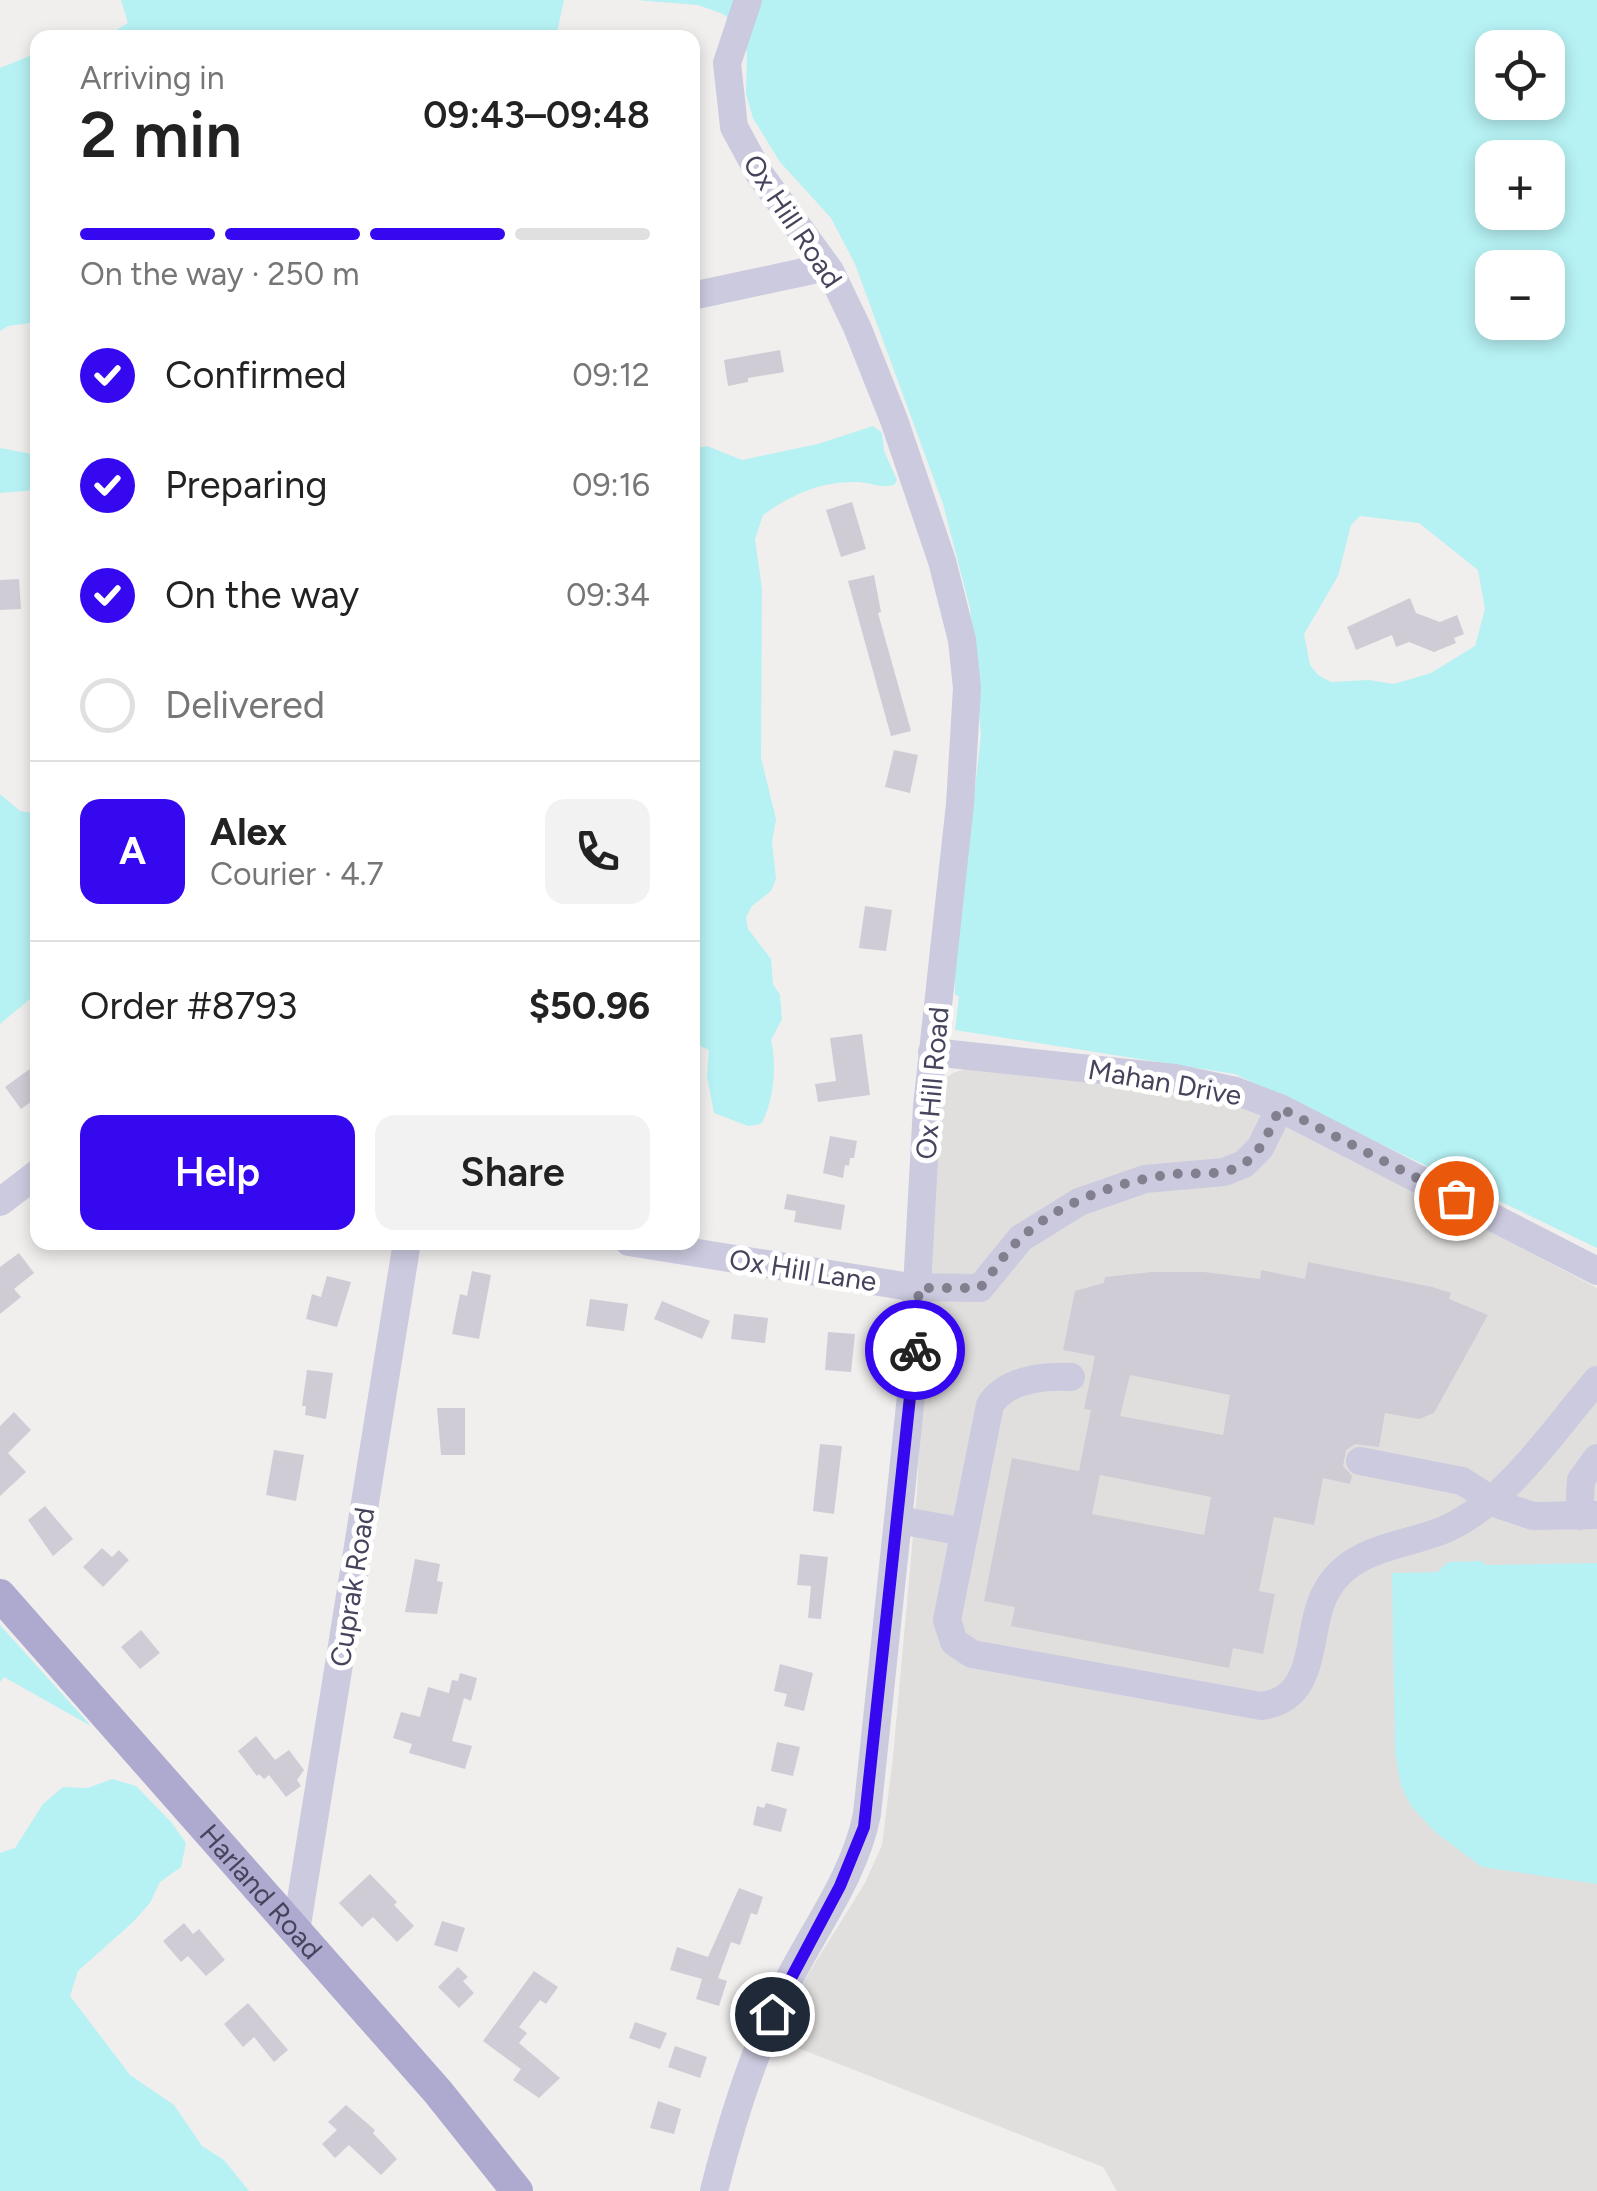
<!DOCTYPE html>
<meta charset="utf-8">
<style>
body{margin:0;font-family:Figtree,sans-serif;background:#f2f2f2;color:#222;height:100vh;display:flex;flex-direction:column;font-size:38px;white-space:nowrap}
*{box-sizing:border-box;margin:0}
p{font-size:32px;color:#767676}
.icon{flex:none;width:55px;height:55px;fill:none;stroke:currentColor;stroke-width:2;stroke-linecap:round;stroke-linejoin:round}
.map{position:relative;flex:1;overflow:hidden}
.sheet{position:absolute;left:30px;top:30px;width:670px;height:1220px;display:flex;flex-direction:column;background:#fff;border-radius:20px;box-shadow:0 5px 15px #0003}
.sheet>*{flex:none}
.fabs{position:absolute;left:1475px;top:30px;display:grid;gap:20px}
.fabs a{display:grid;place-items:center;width:90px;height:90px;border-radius:20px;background:#fff;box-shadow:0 5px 15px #0003;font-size:50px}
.pin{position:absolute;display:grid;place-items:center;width:85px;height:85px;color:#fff;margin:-42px;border:5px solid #fff;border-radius:50%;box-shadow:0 2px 10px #0007}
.courier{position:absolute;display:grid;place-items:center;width:100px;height:100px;margin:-50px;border:8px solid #3608ef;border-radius:50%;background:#fff;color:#222;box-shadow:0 2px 12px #0007}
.head em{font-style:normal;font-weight:600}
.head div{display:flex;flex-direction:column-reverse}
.head{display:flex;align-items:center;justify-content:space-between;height:170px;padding:0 50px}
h1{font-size:65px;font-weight:600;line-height:75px}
.bar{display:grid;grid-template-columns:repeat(4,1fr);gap:15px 10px;align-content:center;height:120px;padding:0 50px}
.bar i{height:12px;border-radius:8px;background:#e0e0e0}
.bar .selected{background:#3608ef}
.bar p{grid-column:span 4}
.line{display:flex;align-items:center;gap:25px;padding:0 50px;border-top:2px solid #e0e0e0}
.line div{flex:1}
.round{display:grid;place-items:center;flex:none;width:105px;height:105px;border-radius:20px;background:#f2f2f2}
ol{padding:0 50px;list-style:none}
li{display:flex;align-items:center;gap:30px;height:110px}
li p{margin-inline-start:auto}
li .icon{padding:10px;border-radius:50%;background:#3608ef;color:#fff;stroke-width:4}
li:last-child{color:#767676}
li i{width:55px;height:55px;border:5px solid #e0e0e0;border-radius:50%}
.primary-button{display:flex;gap:20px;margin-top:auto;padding:20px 50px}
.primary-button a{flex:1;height:115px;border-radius:20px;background:#3608ef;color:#fff;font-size:40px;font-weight:600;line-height:115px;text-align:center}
.primary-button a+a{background:#f2f2f2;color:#222}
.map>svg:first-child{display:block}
.education{fill:#e1dfde}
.green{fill:#b6f1f3;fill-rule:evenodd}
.building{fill:#cfccd5;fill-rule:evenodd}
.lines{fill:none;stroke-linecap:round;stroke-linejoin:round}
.minor{stroke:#cccadf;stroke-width:28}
.major{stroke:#aea9cf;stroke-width:32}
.done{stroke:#827f8f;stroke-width:10;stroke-dasharray:0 18}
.route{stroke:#3608ef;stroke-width:12}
.labels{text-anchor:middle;stroke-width:10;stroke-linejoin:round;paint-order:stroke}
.street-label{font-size:28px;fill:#46435c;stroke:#fff}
</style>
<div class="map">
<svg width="1597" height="2191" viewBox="0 0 1597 2191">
<rect width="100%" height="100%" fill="#f0efed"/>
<!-- education -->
<path class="education" d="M 965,1069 L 1193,1094 L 1244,1107 L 1305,1133 L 1597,1288 L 1597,2191 L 1117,2191 L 1103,2167 L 780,2041 L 802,1984 L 865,1883 L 882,1845 L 893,1757 L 917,1492 L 936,1099 L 942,1081 L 953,1073 Z"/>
<!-- green -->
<path class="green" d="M 121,0 L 564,0 L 556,37 L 105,37 L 128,23 Z
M 636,0 L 1597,0 L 1597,1248 L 1235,1074 L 955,1030 L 959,996 L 955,995 L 955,964 L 981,735 L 970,608 L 943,504 L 855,264 L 831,218 L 780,162 L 753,118 L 746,94 L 747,54 L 742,29 L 723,14 L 698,5 ZM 1492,48 L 1548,48 L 1548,102 L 1492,102 ZM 1492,158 L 1548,158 L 1548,212 L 1492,212 ZM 1492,268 L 1548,268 L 1548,322 L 1492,322 ZM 1360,516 L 1419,523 L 1478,570 L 1485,609 L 1475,646 L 1431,673 L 1394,684 L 1369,680 L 1331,682 L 1318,675 L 1310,665 L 1304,634 L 1338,576 L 1351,525 Z
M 37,53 L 37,322 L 8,326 L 0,331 L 0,68 Z
M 873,426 L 882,433 L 884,451 L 897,480 L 894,485 C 880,489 868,481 854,482 C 819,482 791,495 763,515 L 755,539 L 762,589 L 761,758 L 776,819 L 772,842 L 776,879 L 771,891 L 752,906 L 746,917 L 748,929 L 771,959 L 773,984 L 780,995 L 782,1019 L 771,1040 C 777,1064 774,1102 761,1124 L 748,1126 L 714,1113 L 707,1076 L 709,1050 L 693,1043 L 693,449 L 707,446 L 742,460 L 818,444 Z
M 0,448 L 37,455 L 37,490 L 0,493 Z
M 0,794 L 20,811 L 38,814 L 37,993 L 0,1024 Z
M 1482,1561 L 1486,1565 L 1597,1563 L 1597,1884 L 1482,1867 L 1435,1832 L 1411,1806 L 1401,1786 L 1395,1754 L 1392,1573 L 1437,1572 L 1448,1562 Z
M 0,1625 L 91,1726 L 4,1677 L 0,1682 Z
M 112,1779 L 136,1786 L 171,1822 L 186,1843 L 181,1867 L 160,1882 L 150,1903 L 133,1922 L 78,1971 L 70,1996 L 130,2075 L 174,2105 L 202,2146 L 224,2160 L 249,2191 L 0,2191 L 0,1853 L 15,1848 L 43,1804 L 63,1787 L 88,1788 Z"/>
<!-- building -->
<path class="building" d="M 780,350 L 784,372 L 748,378 L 748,382 L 728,386 L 724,360 Z
M 852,502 L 866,549 L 841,557 L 826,510 Z
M 874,575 L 881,612 L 878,613 L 911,731 L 891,736 L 848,581 Z
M 19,579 L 21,609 L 0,610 L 0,580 Z
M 1410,598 L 1416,613 L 1440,622 L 1457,615 L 1464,634 L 1454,638 L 1456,643 L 1434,652 L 1409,642 L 1396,647 L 1392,635 L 1356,650 L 1347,627 Z
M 894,750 L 918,755 L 910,793 L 885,787 Z
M 865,906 L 892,910 L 886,951 L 859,948 Z
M 862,1034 L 870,1095 L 818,1102 L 815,1084 L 836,1081 L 830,1038 Z
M 38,1063 L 38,1097 L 21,1109 L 5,1087 Z
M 830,1136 L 857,1141 L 854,1158 L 850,1158 L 849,1166 L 845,1165 L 843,1178 L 823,1173 Z
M 787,1194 L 845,1205 L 841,1230 L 794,1222 L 796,1211 L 784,1209 Z
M 19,1253 L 34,1273 L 14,1289 L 21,1297 L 0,1314 L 0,1267 Z
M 1308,1262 L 1432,1287 L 1451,1293 L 1449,1299 L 1488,1315 L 1434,1413 L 1419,1419 L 1385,1413 L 1379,1447 L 1355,1444 L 1346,1450 L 1343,1466 L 1352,1476 L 1350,1484 L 1323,1478 L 1314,1525 L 1274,1517 L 1259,1591 L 1275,1594 L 1263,1654 L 1233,1648 L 1229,1668 L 1011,1626 L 1015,1607 L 984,1601 L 1012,1458 L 1079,1471 L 1091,1410 L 1084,1409 L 1095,1356 L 1063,1350 L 1075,1291 L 1104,1283 L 1105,1277 L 1152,1272 L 1204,1272 L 1260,1279 L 1261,1270 L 1305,1279 ZM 1130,1375 L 1230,1395 L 1223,1435 L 1120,1416 ZM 1100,1475 L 1211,1497 L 1204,1535 L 1092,1514 Z
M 472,1271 L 491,1275 L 479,1339 L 452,1334 L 460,1294 L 467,1296 Z
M 327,1276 L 351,1282 L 337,1327 L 306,1319 L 312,1294 L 321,1297 Z
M 590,1299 L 628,1304 L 624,1331 L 586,1326 Z
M 662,1301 L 710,1321 L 702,1339 L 654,1319 Z
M 734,1314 L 768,1318 L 765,1343 L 731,1339 Z
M 828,1332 L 855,1334 L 851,1372 L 825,1370 Z
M 307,1370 L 333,1373 L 326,1419 L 305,1415 L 306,1406 L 302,1406 Z
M 437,1408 L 465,1408 L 465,1455 L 441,1455 Z
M 14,1412 L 31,1430 L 8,1453 L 26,1472 L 0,1496 L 0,1426 Z
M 820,1444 L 842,1446 L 834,1514 L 813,1511 Z
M 274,1450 L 304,1455 L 296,1501 L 266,1495 Z
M 45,1506 L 73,1539 L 53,1556 L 28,1520 Z
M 102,1548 L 112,1557 L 119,1550 L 129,1560 L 103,1587 L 83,1567 Z
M 800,1554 L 828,1557 L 821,1619 L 808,1618 L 811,1586 L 797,1585 Z
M 415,1559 L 440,1564 L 437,1581 L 443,1582 L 437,1614 L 405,1612 Z
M 141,1630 L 160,1653 L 140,1669 L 121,1647 Z
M 780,1664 L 813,1673 L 804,1711 L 784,1706 L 787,1694 L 774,1691 Z
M 460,1673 L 477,1678 L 471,1701 L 464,1698 L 452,1741 L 472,1746 L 465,1769 L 409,1753 L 412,1744 L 393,1738 L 401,1712 L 420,1717 L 428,1687 L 449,1693 L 452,1680 L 458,1681 Z
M 256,1736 L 275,1760 L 289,1750 L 304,1770 L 297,1780 L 301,1786 L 286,1797 L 269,1775 L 264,1779 L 259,1774 L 257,1776 L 238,1751 Z
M 777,1742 L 800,1747 L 793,1776 L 771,1771 Z
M 766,1803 L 787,1809 L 781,1832 L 753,1825 L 757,1806 L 764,1808 Z
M 370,1874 L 397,1902 L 394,1905 L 414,1926 L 397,1942 L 373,1917 L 362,1927 L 339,1903 Z
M 739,1888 L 763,1897 L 757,1915 L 751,1913 L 740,1945 L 731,1942 L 718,1978 L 727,1981 L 719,2006 L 696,1999 L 702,1979 L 670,1970 L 677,1947 L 708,1957 Z
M 442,1921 L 465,1928 L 457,1952 L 434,1945 Z
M 184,1923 L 193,1934 L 199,1929 L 225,1960 L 206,1976 L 188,1956 L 181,1962 L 163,1941 Z
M 458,1967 L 468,1977 L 463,1981 L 474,1993 L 459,2008 L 438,1987 Z
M 534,1971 L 558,1987 L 546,2004 L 540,2000 L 519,2027 L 527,2033 L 519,2043 L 560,2078 L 539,2098 L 513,2080 L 521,2069 L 483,2041 Z
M 248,2003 L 288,2050 L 274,2062 L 254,2037 L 243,2047 L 224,2024 Z
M 635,2022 L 667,2033 L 660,2049 L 629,2038 Z
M 675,2046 L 707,2057 L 700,2078 L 668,2067 Z
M 658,2101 L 681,2109 L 674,2134 L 650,2128 Z
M 346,2105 L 375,2130 L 373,2133 L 397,2159 L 381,2175 L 349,2145 L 335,2158 L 322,2144 L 337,2130 L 328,2122 Z"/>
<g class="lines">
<!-- minor -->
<path class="minor" d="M 692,296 L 827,267
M 932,1052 L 1175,1078 L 1236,1091 L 1280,1108 L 1597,1271
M 0,1202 L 38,1173
M 629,1242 L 910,1287 L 980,1288 L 1021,1238 L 1079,1202 L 1145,1179 L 1224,1172 L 1244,1164 L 1260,1148 L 1280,1108
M 1071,1377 C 1042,1376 1006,1379 990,1405 L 947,1620 L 954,1642 L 972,1654 L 1261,1706 C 1321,1699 1304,1629 1327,1590 C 1352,1546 1404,1547 1446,1529 C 1509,1500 1552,1432 1597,1380
M 1360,1461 L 1462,1481 L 1500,1505 L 1533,1516 L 1597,1515
M 1579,1516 L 1581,1480 L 1597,1458
M 899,1520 L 964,1532
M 296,1931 L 407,1242
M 714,2191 C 732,2119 755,2047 788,1981 C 816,1926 855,1875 867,1814 L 911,1396 L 927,1106 L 960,804 L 967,688 L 962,640 L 942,561 L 894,420 L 857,327 L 830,271 L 759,173 L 734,127 L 727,63 L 748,0"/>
<!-- major -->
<path class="major" id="s1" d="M 0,1595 L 438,2092 L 517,2191"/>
</g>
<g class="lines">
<!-- done -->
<path class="done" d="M 915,1350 L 919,1288 L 980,1288 C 992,1274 1001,1258 1014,1245 C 1052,1205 1113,1183 1166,1175 C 1190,1171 1221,1178 1242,1165 C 1262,1153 1270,1128 1280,1108 L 1456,1198"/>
<!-- route -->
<path class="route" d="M 772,2014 L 840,1886 L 864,1827 L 915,1350"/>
</g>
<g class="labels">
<!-- street labels -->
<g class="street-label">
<text transform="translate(793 221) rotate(56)" y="10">Ox Hill Road</text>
<text transform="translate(1165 1082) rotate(10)" y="10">Mahan Drive</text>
<text transform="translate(932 1083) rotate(-85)" y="10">Ox Hill Road</text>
<text transform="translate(803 1270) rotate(9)" y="10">Ox Hill Lane</text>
<text transform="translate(352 1587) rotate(-81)" y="10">Cuprak Road</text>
<text dy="10" stroke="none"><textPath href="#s1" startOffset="395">Harland Road</textPath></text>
</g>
</g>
</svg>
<div class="fabs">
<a><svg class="icon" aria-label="locate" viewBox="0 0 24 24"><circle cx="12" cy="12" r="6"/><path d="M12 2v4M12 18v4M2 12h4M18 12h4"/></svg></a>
<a>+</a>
<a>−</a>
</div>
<div class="pin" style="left:1456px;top:1198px;background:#ea580c"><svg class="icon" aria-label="bag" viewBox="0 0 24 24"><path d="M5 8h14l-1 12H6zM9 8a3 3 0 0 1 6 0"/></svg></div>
<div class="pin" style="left:772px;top:2014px;background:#1f2937"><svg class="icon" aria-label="home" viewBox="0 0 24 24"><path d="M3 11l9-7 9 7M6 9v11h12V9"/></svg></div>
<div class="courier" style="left:915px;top:1350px"><svg class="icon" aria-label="bike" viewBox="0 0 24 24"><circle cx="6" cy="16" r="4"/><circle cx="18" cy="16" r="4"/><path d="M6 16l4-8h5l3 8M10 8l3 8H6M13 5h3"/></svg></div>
<section class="sheet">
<div class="head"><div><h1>2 min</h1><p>Arriving in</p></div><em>09:43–09:48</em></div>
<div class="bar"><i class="selected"></i><i class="selected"></i><i class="selected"></i><i></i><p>On the way · 250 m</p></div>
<ol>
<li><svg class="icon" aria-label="check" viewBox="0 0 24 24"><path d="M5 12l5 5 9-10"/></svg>Confirmed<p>09:12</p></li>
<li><svg class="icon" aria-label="check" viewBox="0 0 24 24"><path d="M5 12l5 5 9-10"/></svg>Preparing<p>09:16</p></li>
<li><svg class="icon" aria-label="check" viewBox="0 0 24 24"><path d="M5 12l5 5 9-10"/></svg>On the way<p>09:34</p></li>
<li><i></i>Delivered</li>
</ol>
<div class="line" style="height:180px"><b class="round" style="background:#3608ef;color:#fff">A</b><div><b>Alex</b><p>Courier · 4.7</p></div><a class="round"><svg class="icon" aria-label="phone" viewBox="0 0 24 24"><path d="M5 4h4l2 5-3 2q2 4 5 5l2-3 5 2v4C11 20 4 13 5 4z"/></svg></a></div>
<div class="line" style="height:130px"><div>Order #8793</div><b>$50.96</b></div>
<div class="primary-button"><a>Help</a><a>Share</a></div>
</section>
</div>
